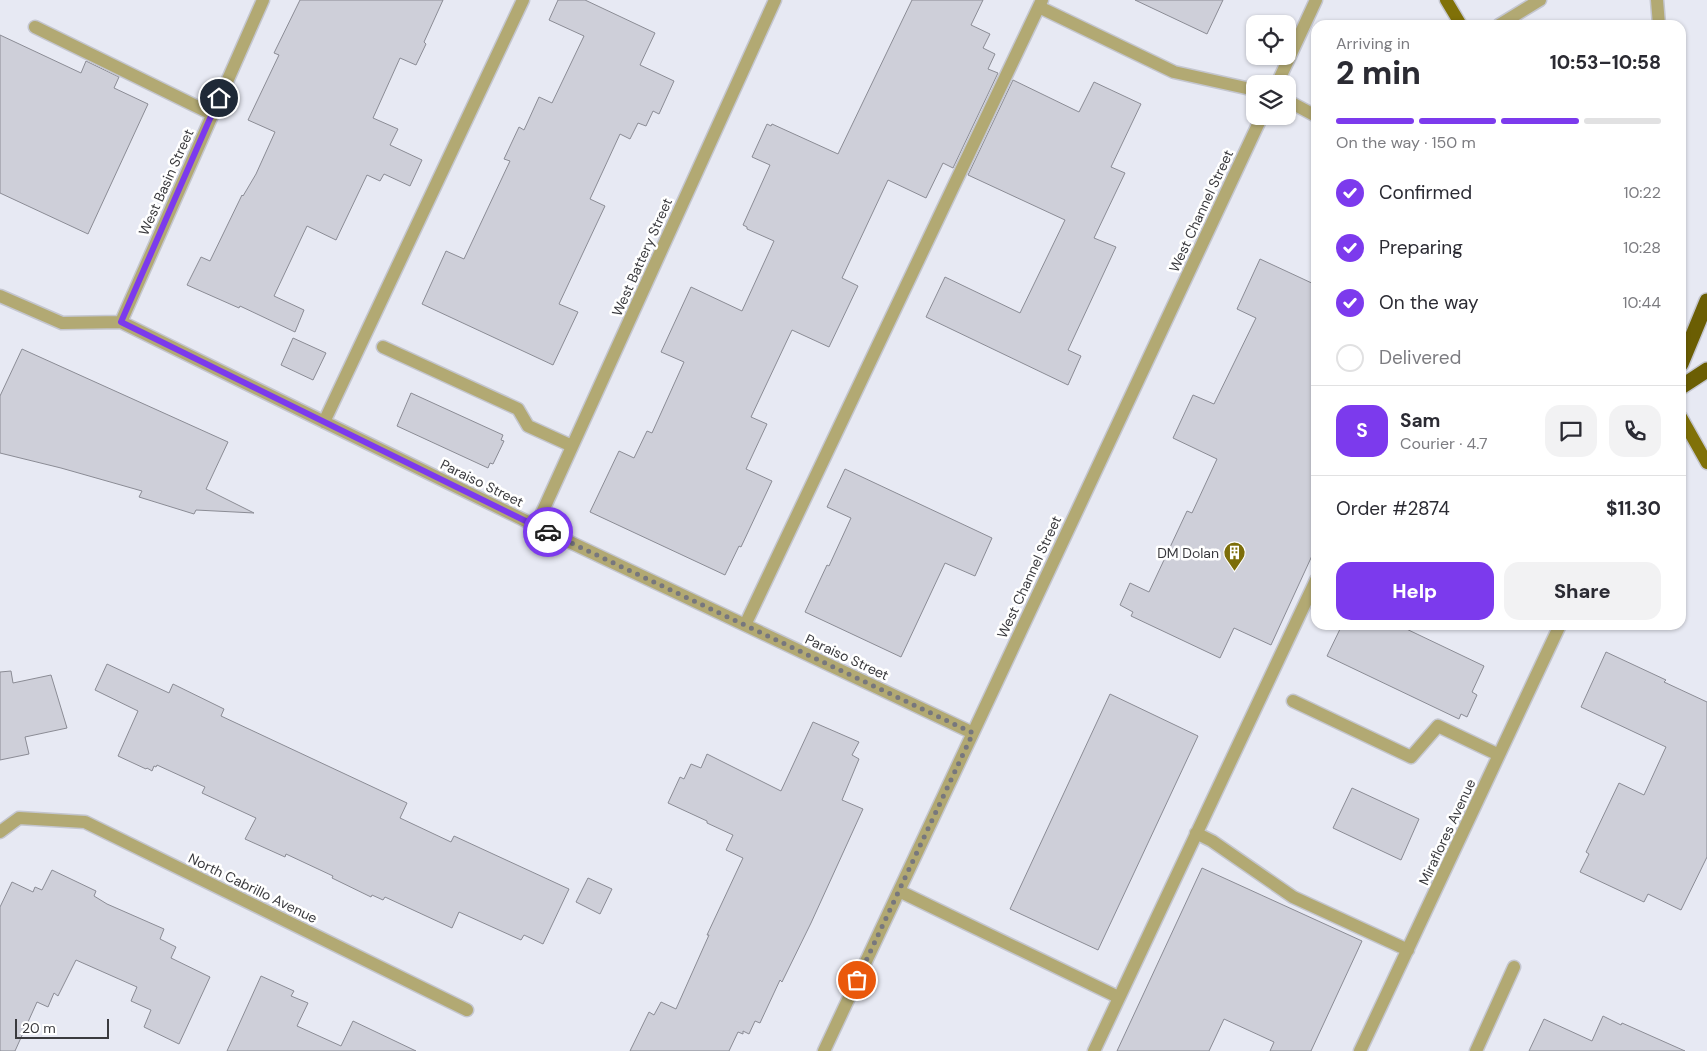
<!DOCTYPE html>
<meta charset="utf-8">
<style>
body{margin:0;font-family:"DM Sans",sans-serif;background:#f2f2f3;color:#2b2b33;height:100vh;display:flex;flex-direction:column;font-size:19px;white-space:nowrap}
*{box-sizing:border-box;margin:0}
p{font-size:16px;color:#7c7c81}
.icon{flex:none;width:28px;height:28px;fill:none;stroke:currentColor;stroke-width:2;stroke-linecap:round;stroke-linejoin:round}
.map{position:relative;flex:1;overflow:hidden}
.details{position:absolute;left:1311px;top:20px;width:375px;height:610px;display:flex;flex-direction:column;background:#fff;border-radius:15px;box-shadow:0 1px 4px #0004}
.details>*{flex:none}
.controls{position:absolute;left:1246px;top:15px;display:grid;gap:10px}
.controls a{display:grid;place-items:center;width:50px;height:50px;border-radius:10px;background:#fff;box-shadow:0 1px 4px #0004;font-size:25px}
.scale{position:absolute;left:15px;bottom:12px;width:94px;box-sizing:border-box;padding-left:5px;border:2px solid #3a3a3e;border-top:0;font-size:14px;line-height:18px;white-space:nowrap;color:#3a3a3e;-webkit-text-stroke:4px #fff;paint-order:stroke}
.pin{position:absolute;display:grid;place-items:center;width:42px;height:42px;color:#fff;margin:-21px;border:2px solid #fff;border-radius:50%;box-shadow:0 1px 5px #0007}
.courier{position:absolute;display:grid;place-items:center;width:50px;height:50px;margin:-25px;border:4px solid #7c3aed;border-radius:50%;background:#fff;color:#222;box-shadow:0 1px 6px #0007}
.summary em{font-style:normal;font-weight:800}
.summary div{display:flex;flex-direction:column-reverse}
.summary{display:flex;align-items:center;justify-content:space-between;height:85px;padding:0 25px}
h1{font-size:32px;font-weight:800;line-height:38px}
.bar{display:grid;grid-template-columns:repeat(4,1fr);gap:8px 5px;align-content:center;height:60px;padding:0 25px}
.bar i{height:6px;border-radius:4px;background:#e1e1e2}
.bar .on{background:#7c3aed}
.bar p{grid-column:span 4}
.line{display:flex;align-items:center;gap:12px;padding:0 25px;border-top:1px solid #e1e1e2}
.line div{flex:1}
.round{display:grid;place-items:center;flex:none;width:52px;height:52px;border-radius:15px;background:#f2f2f3}
ol{padding:0 25px;list-style:none}
li{display:flex;align-items:center;gap:15px;height:55px}
li p{margin-inline-start:auto}
li .icon{padding:5px;border-radius:50%;background:#7c3aed;color:#fff;stroke-width:4}
li:last-child{color:#7c7c81}
li i{width:28px;height:28px;border:2px solid #e1e1e2;border-radius:50%}
.action{display:flex;gap:10px;margin-top:auto;padding:10px 25px}
.action a{flex:1;height:58px;border-radius:15px;background:#7c3aed;color:#fff;font-size:20px;font-weight:800;line-height:58px;text-align:center}
.action a+a{background:#f2f2f3;color:#2b2b33}
.map>svg:first-child{display:block}
.building{fill:#cecfd9;stroke:#8b8c95}
.lines{fill:none;stroke-linecap:round;stroke-linejoin:round}
.minor-casing{stroke:#c4c6cf;stroke-width:15}
.major-casing{stroke:#c4c6cf;stroke-width:15}
.highway-casing{stroke:#c4c6cf;stroke-width:18}
.minor{stroke:#b2a973;stroke-width:12}
.major{stroke:#807108;stroke-width:12}
.highway{stroke:#6b5e03;stroke-width:15}
.done{stroke:#77777d;stroke-width:5;stroke-dasharray:0 9}
.route{stroke:#7c3aed;stroke-width:6}
.labels{text-anchor:middle;stroke-width:5;stroke-linejoin:round;paint-order:stroke}
.street-label{font-size:14px;fill:#3a3a3e;stroke:#fff}
.poi-label{font-size:14px;fill:#3a3a3e;stroke:#fff;text-anchor:end}
</style>
<div class="map">
<svg width="1707" height="1051" viewBox="0 0 1707 1051">
<rect width="100%" height="100%" fill="#e7e9f3"/>
<!-- building -->
<path class="building" d="M 300,0 L 443,0 L 424,42 L 426,44 L 416,65 L 400,58 L 373,118 L 398,129 L 390,145 L 422,160 L 410,186 L 384,174 L 380,181 L 367,175 L 336,240 L 307,226 L 274,296 L 304,310 L 295,332 L 240,306 L 239,308 L 187,285 L 201,257 L 210,261 L 242,195 L 243,196 L 256,174 L 275,132 L 248,120 L 279,55 L 274,53 Z
M 558,0 L 585,0 L 655,33 L 640,65 L 674,81 L 659,114 L 653,111 L 646,126 L 638,123 L 630,139 L 620,134 L 590,199 L 605,206 L 559,304 L 578,312 L 553,365 L 422,304 L 446,251 L 464,259 L 510,161 L 504,159 L 519,127 L 524,130 L 539,97 L 552,103 L 584,36 L 549,20 Z
M 912,0 L 983,0 L 971,25 L 990,34 L 983,48 L 995,54 L 988,69 L 998,73 L 953,168 L 943,163 L 926,198 L 888,180 L 842,278 L 858,286 L 829,347 L 792,330 L 751,417 L 767,424 L 746,469 L 772,481 L 741,547 L 739,546 L 725,575 L 590,512 L 619,451 L 634,458 L 647,431 L 652,433 L 684,362 L 661,352 L 691,287 L 742,311 L 774,241 L 747,229 L 747,227 L 743,225 L 770,165 L 752,157 L 767,124 L 771,126 L 772,124 L 838,154 Z
M 1135,0 L 1223,0 L 1207,34 Z
M 0,35 L 81,73 L 86,61 L 119,77 L 114,88 L 148,104 L 88,234 L 0,193 Z
M 1013,80 L 1079,112 L 1094,82 L 1141,104 L 1111,167 L 1125,173 L 1094,238 L 1116,247 L 1068,350 L 1081,356 L 1068,385 L 926,317 L 945,277 L 1020,313 L 1065,220 L 968,175 Z
M 1260,259 L 1316,285 L 1316,547 L 1271,645 L 1234,628 L 1220,658 L 1131,616 L 1133,612 L 1120,605 L 1130,583 L 1149,592 L 1187,511 L 1192,513 L 1217,459 L 1173,438 L 1193,395 L 1214,404 L 1256,318 L 1237,309 Z
M 293,338 L 326,353 L 313,380 L 281,365 Z
M 22,349 L 228,442 L 206,489 L 254,513 L 196,510 L 194,514 L 139,497 L 142,491 L 61,468 L 0,453 L 0,396 Z
M 411,393 L 503,435 L 501,440 L 504,441 L 493,464 L 490,463 L 488,468 L 397,426 Z
M 845,469 L 992,538 L 975,576 L 945,563 L 901,657 L 805,612 L 827,565 L 829,566 L 851,518 L 827,507 Z
M 1342,625 L 1398,625 L 1484,666 L 1472,692 L 1477,695 L 1467,717 L 1461,714 L 1459,719 L 1327,656 Z
M 1606,652 L 1666,680 L 1664,682 L 1707,702 L 1707,857 L 1681,910 L 1648,894 L 1644,902 L 1580,872 L 1589,854 L 1586,852 L 1619,783 L 1644,795 L 1666,747 L 1581,707 Z
M 107,664 L 169,693 L 173,684 L 224,709 L 221,716 L 407,803 L 400,818 L 451,842 L 454,836 L 569,889 L 543,944 L 524,935 L 521,940 L 459,912 L 452,928 L 385,897 L 383,900 L 372,895 L 371,897 L 332,878 L 333,876 L 286,854 L 285,857 L 245,839 L 256,818 L 202,793 L 205,787 L 157,765 L 156,767 L 154,766 L 152,771 L 147,768 L 146,769 L 118,756 L 138,711 L 95,690 Z
M 11,671 L 13,683 L 51,675 L 67,728 L 25,737 L 29,754 L 0,760 L 0,672 Z
M 1110,694 L 1198,736 L 1098,950 L 1010,909 Z
M 813,722 L 859,742 L 852,755 L 859,759 L 842,800 L 863,809 L 811,923 L 782,982 L 780,980 L 760,1023 L 755,1021 L 749,1034 L 743,1031 L 743,1034 L 738,1032 L 729,1051 L 630,1051 L 649,1012 L 654,1015 L 661,1002 L 676,1009 L 709,935 L 707,935 L 743,858 L 726,850 L 733,835 L 707,823 L 707,821 L 668,803 L 680,777 L 684,779 L 691,764 L 701,768 L 707,754 L 781,791 Z
M 1352,788 L 1419,819 L 1401,860 L 1333,828 Z
M 1202,868 L 1362,941 L 1311,1051 L 1270,1051 L 1274,1042 L 1224,1019 L 1209,1051 L 1117,1051 Z
M 52,870 L 96,891 L 94,896 L 107,904 L 164,929 L 160,939 L 176,947 L 171,958 L 210,977 L 179,1044 L 144,1027 L 151,1010 L 131,1001 L 137,987 L 76,960 L 58,996 L 54,993 L 48,1007 L 37,1002 L 15,1051 L 0,1051 L 0,907 L 12,882 L 33,892 L 35,887 L 42,890 Z
M 588,878 L 612,889 L 600,914 L 576,902 Z
M 261,976 L 294,991 L 291,996 L 308,1003 L 297,1026 L 341,1046 L 353,1021 L 416,1051 L 227,1051 Z
M 1603,1016 L 1621,1025 L 1622,1023 L 1685,1051 L 1529,1051 L 1544,1019 L 1592,1041 Z"/>
<g class="lines">
<defs>
<path id="minor" d="M 1657,0 L 1659,25
M 1039,7 L 1174,72 L 1255,90
M 1499,25 L 1540,0
M 35,27 L 212,114
M 1277,84 L 1316,0
M 1288,101 L 1316,116
M 0,296 L 62,323 L 121,322 L 536,526 L 973,733
M 121,322 L 263,0
M 383,347 L 518,409 L 528,426 L 572,446
M 324,422 L 523,0
M 536,526 L 775,0
M 745,625 L 1042,0
M 1293,701 L 1411,757 L 1438,726 L 1499,755
M 0,832 L 19,818 L 85,822 L 467,1010
M 1196,833 L 1212,841 L 1293,897 L 1408,950
M 899,891 L 1118,997
M 824,1051 L 1262,116
M 1094,1051 L 1316,580
M 1360,1051 L 1560,625
M 1476,1051 L 1514,967"/>
<path id="major" d="M 1446,0 L 1461,25
M 1681,417 L 1707,463"/>
<path id="highway" d="M 1681,364 L 1707,301
M 1681,387 L 1707,370"/>
</defs>
<!-- minor casing -->
<use href="#minor" class="minor-casing"/>
<!-- major casing -->
<use href="#major" class="major-casing"/>
<!-- highway casing -->
<use href="#highway" class="highway-casing"/>
<!-- minor -->
<use href="#minor" class="minor"/>
<!-- major -->
<use href="#major" class="major"/>
<!-- highway -->
<use href="#highway" class="highway"/>
</g>
<g class="lines">
<!-- done -->
<path class="done" d="M 548,532 L 973,733 L 857,980"/>
<!-- route -->
<path class="route" d="M 219,98 L 121,322 L 548,532"/>
</g>
<!-- icons -->
<defs>
<symbol id="building-pin" viewBox="-11 -11 22 30"><path d="M0 17L-7.5 6A9.5 9.5 0 1 1 7.5 6Z" fill="#7c6d09" stroke="#fff"/><path d="M-4-6H4V6H1V3H-1V6H-4ZM-2.5-4.3h1.7v1.8h-1.7ZM.8-4.3h1.7v1.8H.8ZM-2.5-1h1.7V.8h-1.7ZM.8-1h1.7V.8H.8Z" fill="#fff"/></symbol>
</defs>
<g fill-rule="evenodd">
<use href="#building-pin" x="1222" y="540" width="25" height="34"/>
</g>
<g class="labels">
<!-- street labels -->
<g class="street-label">
<text transform="translate(166 182) rotate(-66)" y="5">West Basin Street</text>
<text transform="translate(1201 211) rotate(-65)" y="5">West Channel Street</text>
<text transform="translate(642 257) rotate(-66)" y="5">West Battery Street</text>
<text transform="translate(482 483) rotate(26)" y="5">Paraiso Street</text>
<text transform="translate(1029 577) rotate(-65)" y="5">West Channel Street</text>
<text transform="translate(847 657) rotate(25)" y="5">Paraiso Street</text>
<text transform="translate(1447 832) rotate(-65)" y="5">Miraflores Avenue</text>
<text transform="translate(253 888) rotate(26)" y="5">North Cabrillo Avenue</text>
</g>
<!-- poi labels -->
<g class="poi-label">
<text x="1219" y="558">DM Dolan</text>
</g>
</g>
</svg>
<div class="controls">
<a><svg class="icon" aria-label="locate" viewBox="0 0 24 24"><circle cx="12" cy="12" r="6"/><path d="M12 2v4M12 18v4M2 12h4M18 12h4"/></svg></a>
<a><svg class="icon" aria-label="layers" viewBox="0 0 24 24"><path d="M12 4l9 5-9 5-9-5zM3 14l9 5 9-5"/></svg></a>
</div>
<div class="scale">20 m</div>
<div class="pin" style="left:857px;top:980px;background:#ea580c"><svg class="icon" aria-label="bag" viewBox="0 0 24 24"><path d="M5 8h14l-1 12H6zM9 8a3 3 0 0 1 6 0"/></svg></div>
<div class="pin" style="left:219px;top:98px;background:#1f2937"><svg class="icon" aria-label="home" viewBox="0 0 24 24"><path d="M3 11l9-7 9 7M6 9v11h12V9"/></svg></div>
<div class="courier" style="left:548px;top:532px"><svg class="icon" aria-label="car" viewBox="0 0 24 24"><path d="M5 17H2v-5l4-1 3-4h7l3 4 3 1v5h-3M9 17h6M6 11h13"/><circle cx="7" cy="17" r="2"/><circle cx="17" cy="17" r="2"/></svg></div>
<section class="details">
<div class="summary"><div><h1>2 min</h1><p>Arriving in</p></div><em>10:53–10:58</em></div>
<div class="bar"><i class="on"></i><i class="on"></i><i class="on"></i><i></i><p>On the way · 150 m</p></div>
<ol>
<li><svg class="icon" aria-label="check" viewBox="0 0 24 24"><path d="M5 12l5 5 9-10"/></svg>Confirmed<p>10:22</p></li>
<li><svg class="icon" aria-label="check" viewBox="0 0 24 24"><path d="M5 12l5 5 9-10"/></svg>Preparing<p>10:28</p></li>
<li><svg class="icon" aria-label="check" viewBox="0 0 24 24"><path d="M5 12l5 5 9-10"/></svg>On the way<p>10:44</p></li>
<li><i></i>Delivered</li>
</ol>
<div class="line" style="height:90px"><b class="round" style="background:#7c3aed;color:#fff">S</b><div><b>Sam</b><p>Courier · 4.7</p></div><a class="round"><svg class="icon" aria-label="chat" viewBox="0 0 24 24"><path d="M4 5h16v11H9l-5 4z"/></svg></a><a class="round"><svg class="icon" aria-label="phone" viewBox="0 0 24 24"><path d="M5 4h4l2 5-3 2q2 4 5 5l2-3 5 2v4C11 20 4 13 5 4z"/></svg></a></div>
<div class="line" style="height:65px"><div>Order #2874</div><b>$11.30</b></div>
<div class="action"><a>Help</a><a>Share</a></div>
</section>
</div>
